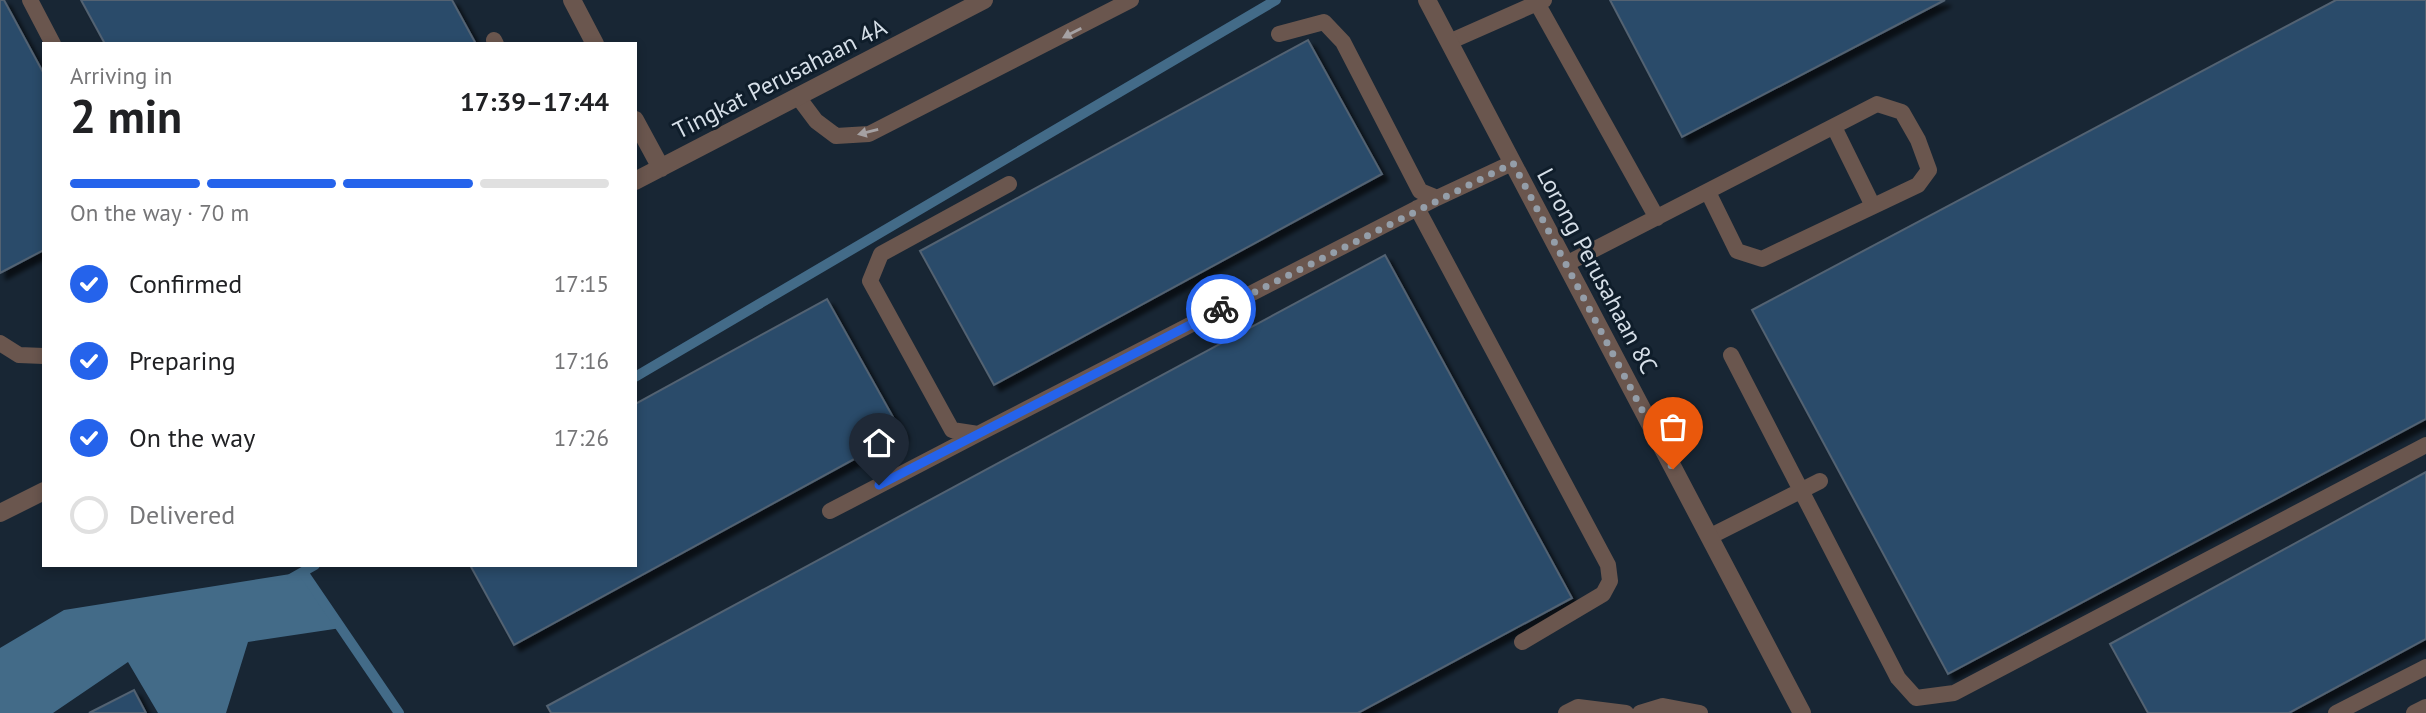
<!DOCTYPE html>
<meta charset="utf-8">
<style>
body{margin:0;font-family:"PT Sans",sans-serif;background:#f2f2f2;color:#202124;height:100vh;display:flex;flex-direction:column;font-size:26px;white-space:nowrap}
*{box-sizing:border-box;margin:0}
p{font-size:23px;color:#757577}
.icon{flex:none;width:38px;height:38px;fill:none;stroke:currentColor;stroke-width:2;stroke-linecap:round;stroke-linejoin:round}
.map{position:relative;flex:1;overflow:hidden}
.details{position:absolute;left:42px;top:42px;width:595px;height:525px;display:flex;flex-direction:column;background:#fff;border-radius:0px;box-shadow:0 4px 10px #0003}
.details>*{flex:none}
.pin{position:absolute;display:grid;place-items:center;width:60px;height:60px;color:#fff;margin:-72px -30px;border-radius:50% 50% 50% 0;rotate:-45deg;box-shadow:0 0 7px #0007}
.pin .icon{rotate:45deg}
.courier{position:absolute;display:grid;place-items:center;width:70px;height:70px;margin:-35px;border:5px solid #2563eb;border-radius:50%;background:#fff;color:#222;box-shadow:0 2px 9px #0007}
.headline em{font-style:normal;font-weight:700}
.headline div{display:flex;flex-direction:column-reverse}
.headline{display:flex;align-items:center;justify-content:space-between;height:119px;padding:0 28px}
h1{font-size:46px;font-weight:700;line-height:52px}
.bar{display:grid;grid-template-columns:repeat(4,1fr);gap:10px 7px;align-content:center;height:84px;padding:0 28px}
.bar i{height:9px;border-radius:5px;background:#e0e0e0}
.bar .selected{background:#2563eb}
.bar p{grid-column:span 4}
ol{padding:0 28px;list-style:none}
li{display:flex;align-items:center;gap:21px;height:77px}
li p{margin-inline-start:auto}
li .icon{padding:7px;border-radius:50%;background:#2563eb;color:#fff;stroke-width:4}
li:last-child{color:#757577}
li i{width:38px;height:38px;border:4px solid #e0e0e0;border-radius:50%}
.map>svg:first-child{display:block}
.water{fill:#436b88}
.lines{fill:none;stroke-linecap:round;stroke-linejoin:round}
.stream{stroke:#436b88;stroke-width:10}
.building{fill:#2c4c6b;stroke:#526272;stroke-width:2;filter:url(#shadow)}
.lane{stroke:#6a564e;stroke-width:16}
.street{stroke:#6a564e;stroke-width:18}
.oneway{fill:#a5a1a3}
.done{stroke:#949ea9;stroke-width:7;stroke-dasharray:0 12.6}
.route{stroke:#2563eb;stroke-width:9}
.labels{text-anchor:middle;stroke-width:6;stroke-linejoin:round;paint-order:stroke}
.street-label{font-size:24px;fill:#d6dfe8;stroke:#0f1d2a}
</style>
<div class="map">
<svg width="2426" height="713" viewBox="0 0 2426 713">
<defs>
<filter id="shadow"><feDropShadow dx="6" dy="6" stdDeviation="2" flood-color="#0009"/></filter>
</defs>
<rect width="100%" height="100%" fill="#182634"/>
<!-- water -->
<path class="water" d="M 303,572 L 341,628 L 248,642 L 226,713 L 158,713 L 128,662 L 53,713 L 0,713 L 0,648 L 64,610 Z"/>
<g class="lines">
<!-- stream -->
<path class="stream" d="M 635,377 L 1276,0
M 303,572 L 399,713
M 292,578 L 315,565"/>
</g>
<!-- building -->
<path class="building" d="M 0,0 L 4,0 L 44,74 L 44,250 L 0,273 Z
M 81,0 L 452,0 L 476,44 L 105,44 Z
M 1610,0 L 1945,0 L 1682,137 Z
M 2336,0 L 2426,0 L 2426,419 L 1948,674 L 1752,310 Z
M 1308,40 L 1382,174 L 994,385 L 920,251 Z
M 1385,255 L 1572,598 L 1358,713 L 551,713 L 547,706 Z
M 827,299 L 902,433 L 514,645 L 470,565 L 635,565 L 635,404 Z
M 2426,472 L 2426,639 L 2289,713 L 2148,713 L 2110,644 Z
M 134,690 L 146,713 L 89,713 Z"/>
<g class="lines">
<!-- lane -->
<path class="lane" d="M 30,0 L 53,44
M 1537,3 L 1657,218
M 1279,34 L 1324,22 L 1343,42 L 1420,191 L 1437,198 L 1512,163
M 494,40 L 496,44
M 1449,42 L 1544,0
M 798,97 L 816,121 L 836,136 L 869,134 L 1131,0
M 1834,127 L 1873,206
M 1009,184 L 881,254 L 870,281 L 952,430 L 978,434 L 1437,198
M 1417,208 L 1608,565 L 1610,581 L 1603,594 L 1522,642
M 1566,264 L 1877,104 L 1902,112 L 1918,140 L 1929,170 L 1918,185 L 1762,259 L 1737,251 L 1708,192
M 0,343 L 19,355 L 44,356
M 1731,355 L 1898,678 L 1916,698 L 1954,693 L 2426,445
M 830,511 L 978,434
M 1709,537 L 1820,481
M 1566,713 L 1578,707 L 1626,713
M 1640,713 L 1663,706 L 1700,713
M 2336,713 L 2426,667
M 2414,713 L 2426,707"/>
<!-- street -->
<path class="street" d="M 572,0 L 595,44
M 1427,0 L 1802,713
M 635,120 L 661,168
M 635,181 L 984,0
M 0,513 L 44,491"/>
</g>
<!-- one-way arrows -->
<defs><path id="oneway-solid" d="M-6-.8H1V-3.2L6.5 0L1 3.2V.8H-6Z" transform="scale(1.75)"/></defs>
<g class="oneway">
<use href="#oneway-solid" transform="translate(1072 33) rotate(153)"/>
<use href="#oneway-solid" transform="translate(868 132) rotate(166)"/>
</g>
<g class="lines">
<!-- done -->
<path class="done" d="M 1221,309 L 1513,163 L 1673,469"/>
<!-- route -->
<path class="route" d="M 879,485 L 1221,309"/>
</g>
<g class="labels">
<!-- street labels -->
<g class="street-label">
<text transform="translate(780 79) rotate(-27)" y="8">Tingkat Perusahaan 4A</text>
<text transform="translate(1597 271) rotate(62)" y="8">Lorong Perusahaan 8C</text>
</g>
</g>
</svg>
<div class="pin" style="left:1673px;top:469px;background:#ea580c"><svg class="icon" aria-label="bag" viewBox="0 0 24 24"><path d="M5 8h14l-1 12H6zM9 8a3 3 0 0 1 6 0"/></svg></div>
<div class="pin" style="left:879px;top:485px;background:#1f2937"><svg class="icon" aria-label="home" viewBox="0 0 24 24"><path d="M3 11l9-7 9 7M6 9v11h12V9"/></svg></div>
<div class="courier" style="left:1221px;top:309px"><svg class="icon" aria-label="bike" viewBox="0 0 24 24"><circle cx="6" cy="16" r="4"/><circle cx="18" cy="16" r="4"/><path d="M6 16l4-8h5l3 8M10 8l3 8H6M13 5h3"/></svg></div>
<section class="details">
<div class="headline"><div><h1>2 min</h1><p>Arriving in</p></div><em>17:39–17:44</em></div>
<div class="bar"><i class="selected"></i><i class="selected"></i><i class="selected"></i><i></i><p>On the way · 70 m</p></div>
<ol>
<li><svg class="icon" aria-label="check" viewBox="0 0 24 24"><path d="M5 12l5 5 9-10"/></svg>Confirmed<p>17:15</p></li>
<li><svg class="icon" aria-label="check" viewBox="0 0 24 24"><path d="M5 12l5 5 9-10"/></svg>Preparing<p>17:16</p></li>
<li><svg class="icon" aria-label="check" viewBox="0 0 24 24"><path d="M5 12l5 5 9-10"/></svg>On the way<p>17:26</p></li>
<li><i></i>Delivered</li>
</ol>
</section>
</div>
